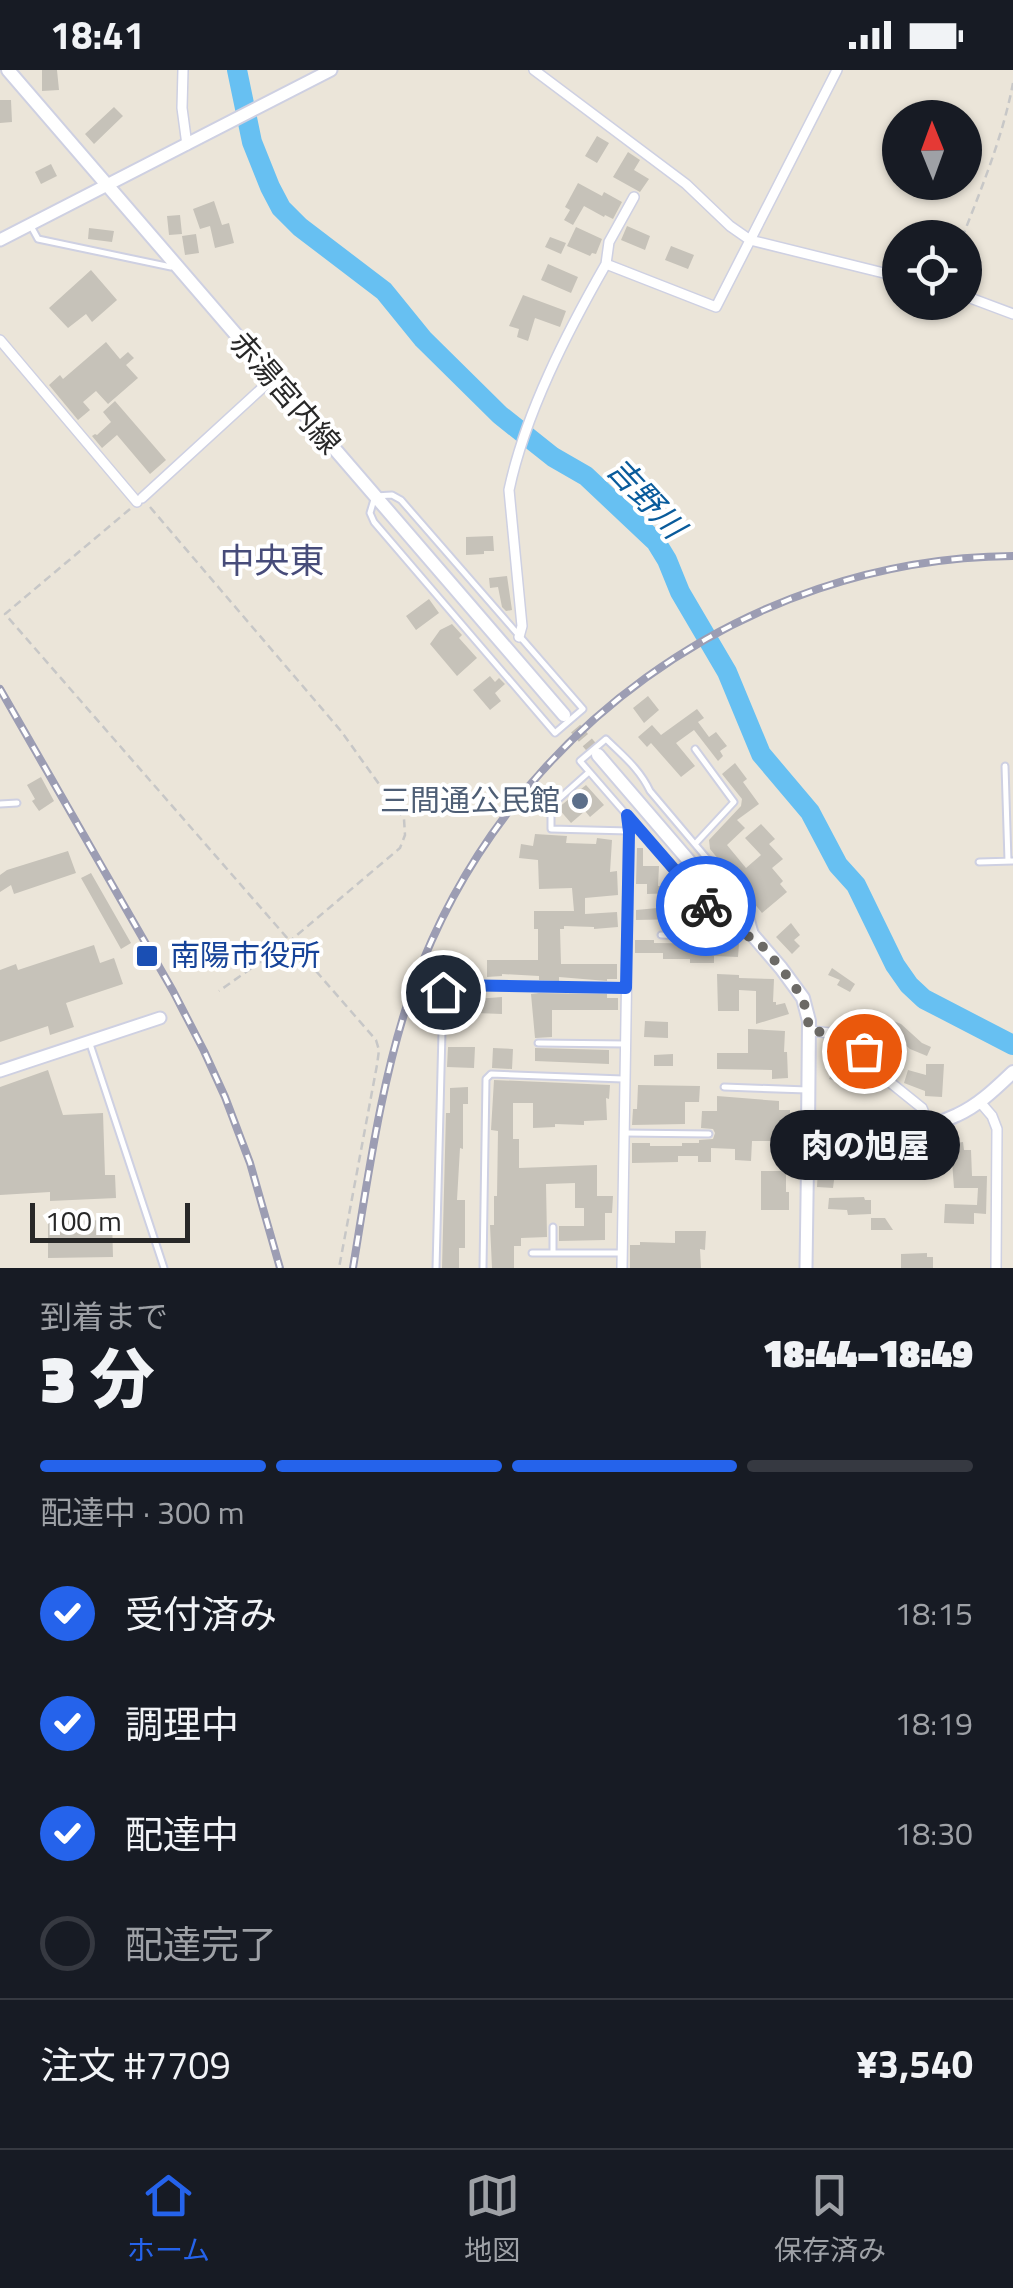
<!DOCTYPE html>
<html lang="ja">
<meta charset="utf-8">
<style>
body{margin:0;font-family:"Titillium Web","Noto Sans JP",sans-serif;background:#20242c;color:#f1f3f6;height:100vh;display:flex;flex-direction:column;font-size:38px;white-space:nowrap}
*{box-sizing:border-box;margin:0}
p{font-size:32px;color:#9ea1a6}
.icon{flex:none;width:55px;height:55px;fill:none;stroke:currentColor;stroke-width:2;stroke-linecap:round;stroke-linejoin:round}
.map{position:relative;height:1198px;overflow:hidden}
.side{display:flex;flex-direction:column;background:#171b24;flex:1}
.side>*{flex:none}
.needle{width:65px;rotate:359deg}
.fabs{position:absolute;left:882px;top:30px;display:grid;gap:20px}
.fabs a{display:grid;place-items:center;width:100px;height:100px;border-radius:50%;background:#171b24;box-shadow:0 2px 8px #0004;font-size:50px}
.scale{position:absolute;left:30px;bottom:25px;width:160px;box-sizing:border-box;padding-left:10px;border:5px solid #282828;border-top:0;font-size:28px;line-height:35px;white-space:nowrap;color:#282828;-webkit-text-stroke:8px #fff;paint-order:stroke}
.pin{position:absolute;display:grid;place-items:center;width:85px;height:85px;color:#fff;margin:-42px;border:5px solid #fff;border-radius:50%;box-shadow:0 2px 10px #0007}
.courier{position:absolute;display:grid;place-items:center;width:100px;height:100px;margin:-50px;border:8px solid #2563eb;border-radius:50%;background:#fff;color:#222;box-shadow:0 2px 12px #0007}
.bubble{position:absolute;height:70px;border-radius:35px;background:#171b24;box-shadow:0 2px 8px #0004;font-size:32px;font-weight:800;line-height:70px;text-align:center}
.summary em{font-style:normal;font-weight:800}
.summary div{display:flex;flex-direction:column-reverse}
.summary{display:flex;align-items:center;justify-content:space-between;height:170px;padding:0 40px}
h1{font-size:65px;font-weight:800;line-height:75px}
.bar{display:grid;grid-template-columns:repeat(4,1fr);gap:15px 10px;align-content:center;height:120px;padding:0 40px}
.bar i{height:12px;border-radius:8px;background:#363941}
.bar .selected{background:#2563eb}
.bar p{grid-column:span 4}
.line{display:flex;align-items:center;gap:25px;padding:0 40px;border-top:2px solid #363941}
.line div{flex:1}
ol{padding:0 40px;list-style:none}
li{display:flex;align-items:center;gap:30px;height:110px}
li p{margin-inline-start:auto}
li .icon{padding:10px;border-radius:50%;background:#2563eb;color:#fff;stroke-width:4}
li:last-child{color:#9ea1a6}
li i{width:55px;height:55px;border:5px solid #363941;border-radius:50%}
.status{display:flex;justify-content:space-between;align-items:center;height:70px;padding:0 50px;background:#171b24;direction:ltr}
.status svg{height:28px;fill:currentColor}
.tab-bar{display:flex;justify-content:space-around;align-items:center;height:140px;border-top:2px solid #363941;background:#171b24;font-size:28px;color:#9ea1a6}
.tab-bar a{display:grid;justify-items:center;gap:5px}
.tab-bar .selected{color:#2563eb}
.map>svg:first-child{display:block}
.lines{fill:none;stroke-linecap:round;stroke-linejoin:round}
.river{stroke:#67c0f2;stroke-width:20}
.building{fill:#c6c2b9}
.secondary-tunnel{stroke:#c4bfb6;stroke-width:12;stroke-dasharray:12 6;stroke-linecap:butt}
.service-casing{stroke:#ced0e2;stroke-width:9}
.minor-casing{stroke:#ced0e2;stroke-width:12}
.tertiary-casing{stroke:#ced0e2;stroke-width:15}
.secondary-casing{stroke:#ced0e2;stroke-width:16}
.path{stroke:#c7c7c7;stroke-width:2.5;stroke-dasharray:8 5;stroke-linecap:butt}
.service{stroke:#fff;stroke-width:5}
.minor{stroke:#fff;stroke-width:9}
.tertiary{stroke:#fff;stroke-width:11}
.secondary{stroke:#fff;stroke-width:12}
.rail-casing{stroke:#9c9db3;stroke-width:8}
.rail{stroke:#fff;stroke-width:4;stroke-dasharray:11;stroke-linecap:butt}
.done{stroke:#6c6a66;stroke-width:10;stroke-dasharray:0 18}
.route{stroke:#2563eb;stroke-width:12}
.service-dot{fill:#5c6f8a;stroke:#fff;stroke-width:4}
.transit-dot{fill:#1a4fb4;stroke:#fff;stroke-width:4}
.labels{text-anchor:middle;stroke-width:8;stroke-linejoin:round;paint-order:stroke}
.street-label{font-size:30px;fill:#282828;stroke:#fff}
.service-label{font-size:30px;fill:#4e5e75;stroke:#fff;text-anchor:end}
.transit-label{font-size:30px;fill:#164399;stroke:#fff;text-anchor:start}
.water-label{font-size:32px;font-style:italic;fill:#095b9b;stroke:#fff}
.quarter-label{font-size:35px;fill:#474c7a;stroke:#fff}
</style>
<div class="status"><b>18:41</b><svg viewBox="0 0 49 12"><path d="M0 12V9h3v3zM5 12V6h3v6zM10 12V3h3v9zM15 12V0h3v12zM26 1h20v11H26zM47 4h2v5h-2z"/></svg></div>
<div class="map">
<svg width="1013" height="1198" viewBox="0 0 1013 1198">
<rect width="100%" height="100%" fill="#ebe5d9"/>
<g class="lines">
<!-- river -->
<path class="river" d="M 237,0 L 252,72 L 270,117 L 281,138 L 300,157 L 384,221 L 423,269 L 500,345 L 553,387 L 586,406 L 656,472 L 667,490 L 680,522 L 727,602 L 761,684 L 810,742 L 838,795 L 856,815 L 895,895 L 909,915 L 924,929 L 1013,975"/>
</g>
<!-- building -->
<path class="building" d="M 42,0 L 57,0 L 59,20 L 42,21 Z
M 0,30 L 11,30 L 12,52 L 0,53 Z
M 114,37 L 123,46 L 94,74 L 85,64 Z
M 597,66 L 609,73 L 597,93 L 585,86 Z
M 628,82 L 640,90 L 634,100 L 649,109 L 640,122 L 613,107 Z
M 51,94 L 57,106 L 41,114 L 35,102 Z
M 578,113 L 602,126 L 604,122 L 622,132 L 613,149 L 605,145 L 604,147 L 584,136 L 573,155 L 564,150 L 570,140 L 565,137 Z
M 214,131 L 222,155 L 229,153 L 234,173 L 215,178 L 210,156 L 200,159 L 193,139 Z
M 180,145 L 182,164 L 169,165 L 167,146 Z
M 627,156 L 650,166 L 645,180 L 621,170 Z
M 576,157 L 602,169 L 596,184 L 592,183 L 590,186 L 567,176 Z
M 89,158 L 114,161 L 112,172 L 88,169 Z
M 196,164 L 199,183 L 185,185 L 182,166 Z
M 550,167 L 566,173 L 561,184 L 545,177 Z
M 671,176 L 694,185 L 688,199 L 665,190 Z
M 548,194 L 578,207 L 571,223 L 541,210 Z
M 91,200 L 117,230 L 92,252 L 86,244 L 68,258 L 49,238 Z
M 523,225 L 566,241 L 560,257 L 535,248 L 528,271 L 517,267 L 519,259 L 509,256 Z
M 106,272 L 120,289 L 128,282 L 134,288 L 126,295 L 138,308 L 108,334 L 96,321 L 83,332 L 90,340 L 78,350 L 49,315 L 60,305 L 63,309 Z
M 115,331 L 166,390 L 150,404 L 117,365 L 102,378 L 92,366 L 95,364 L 97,365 L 111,352 L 103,342 Z
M 493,466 L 494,481 L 484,481 L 484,484 L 466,485 L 466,467 Z
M 507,506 L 512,540 L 506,541 L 502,537 L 498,517 L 490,518 L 489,508 Z
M 429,529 L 439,543 L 416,560 L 406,546 Z
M 452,554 L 462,565 L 459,568 L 477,588 L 457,606 L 430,574 L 440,560 Z
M 490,606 L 495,612 L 499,608 L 505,614 L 495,623 L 501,631 L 490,640 L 473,620 Z
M 648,626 L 659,640 L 644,653 L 633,638 Z
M 697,639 L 704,648 L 698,652 L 709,667 L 716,662 L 727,676 L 720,681 L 723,686 L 718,691 L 694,660 L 676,673 L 695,696 L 681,707 L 651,673 L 647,677 L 638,667 L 652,655 L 661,665 Z
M 735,693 L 747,709 L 743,712 L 759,734 L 737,750 L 745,758 L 727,775 L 746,798 L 761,785 L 745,768 L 761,754 L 775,769 L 769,774 L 783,789 L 772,798 L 783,811 L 780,814 L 787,822 L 762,843 L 710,779 L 709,770 L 741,736 L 742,729 L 722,704 Z
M 41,707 L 54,731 L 39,741 L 32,731 L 35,729 L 27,715 Z
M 586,715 L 604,735 L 590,747 L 585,741 L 571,753 L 558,738 Z
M 535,764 L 567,766 L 566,773 L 596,774 L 597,768 L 612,770 L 610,802 L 617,801 L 618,825 L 585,828 L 585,844 L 617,842 L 618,857 L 594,859 L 594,857 L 564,856 L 564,859 L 560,859 L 561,894 L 617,894 L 617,909 L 607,909 L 607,911 L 559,907 L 559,911 L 539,910 L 539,906 L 502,904 L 502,906 L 487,907 L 487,890 L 538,890 L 538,859 L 534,859 L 534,841 L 574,841 L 572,818 L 539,819 L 538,790 L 519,788 L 521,774 L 533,776 Z
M 637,778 L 643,778 L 643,796 L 659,796 L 658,816 L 677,816 L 677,823 L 647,824 L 647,814 L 636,814 Z
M 68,781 L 76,803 L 14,824 L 11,815 L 0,822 L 0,805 L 7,800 Z
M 91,803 L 131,873 L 121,879 L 81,808 Z
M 678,817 L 695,834 L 694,853 L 682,853 L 682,849 L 636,850 L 636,840 L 679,836 Z
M 791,853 L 800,865 L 794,870 L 800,876 L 792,884 L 776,867 Z
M 635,870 L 654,870 L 654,873 L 739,874 L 738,887 L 714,886 L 714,893 L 690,893 L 690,889 L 663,889 L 663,883 L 635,883 Z
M 94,875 L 100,893 L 114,888 L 123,914 L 66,933 L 74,957 L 50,965 L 48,956 L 0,972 L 0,900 L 16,894 L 18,900 Z
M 832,898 L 855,914 L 850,922 L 837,915 L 840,910 L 828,905 Z
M 717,904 L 739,905 L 739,908 L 774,909 L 773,932 L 776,932 L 776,935 L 785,933 L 789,944 L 756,954 L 756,921 L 739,920 L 739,941 L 718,941 Z
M 539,923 L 607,924 L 607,928 L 618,928 L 618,940 L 552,940 L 552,967 L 535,968 L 531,924 Z
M 449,926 L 462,927 L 462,930 L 502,927 L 502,944 L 449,942 Z
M 864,939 L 901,954 L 922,973 L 931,977 L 927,986 L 910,979 L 895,966 L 887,982 L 871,974 L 875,966 L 856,956 Z
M 645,951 L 668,952 L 668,968 L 644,967 Z
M 748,959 L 785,961 L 784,982 L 787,982 L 788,1008 L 772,1009 L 772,1000 L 717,999 L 717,983 L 748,983 Z
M 448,977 L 475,977 L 474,998 L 447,997 Z
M 493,978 L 513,979 L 512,999 L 492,998 Z
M 535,978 L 609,980 L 609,994 L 535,991 Z
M 673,984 L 673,996 L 654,996 L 654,985 Z
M 836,990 L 862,1000 L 855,1017 L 829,1009 L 832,1003 L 828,995 Z
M 926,994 L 944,994 L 942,1027 L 925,1026 L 925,1021 L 904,1013 L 908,1000 L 926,1005 Z
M 48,1000 L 63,1045 L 103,1043 L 105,1105 L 115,1105 L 116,1128 L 50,1131 L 50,1122 L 0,1125 L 0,1017 Z
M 494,1010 L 610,1015 L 609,1029 L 606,1028 L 607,1050 L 584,1051 L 584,1055 L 555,1054 L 555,1057 L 533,1058 L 533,1033 L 513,1033 L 513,1069 L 519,1069 L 519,1098 L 597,1095 L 597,1126 L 613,1126 L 612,1143 L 605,1143 L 605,1170 L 559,1171 L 559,1156 L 584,1156 L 584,1138 L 575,1138 L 575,1113 L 546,1114 L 547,1167 L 521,1168 L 521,1176 L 514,1176 L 514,1198 L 492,1198 L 490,1155 L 494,1155 L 494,1126 L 497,1126 L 498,1061 L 491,1060 Z
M 638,1015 L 700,1016 L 699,1032 L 685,1032 L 685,1054 L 632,1055 L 633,1039 L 637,1039 Z
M 468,1017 L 468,1034 L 463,1034 L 463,1079 L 460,1078 L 457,1130 L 465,1130 L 465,1178 L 459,1178 L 459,1198 L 442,1198 L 446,1043 L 450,1043 L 450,1018 Z
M 717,1026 L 779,1031 L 779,1040 L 790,1040 L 789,1071 L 752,1071 L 751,1091 L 735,1090 L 735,1079 L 711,1078 L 711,1092 L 698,1092 L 698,1086 L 678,1086 L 678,1092 L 632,1093 L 632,1073 L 650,1073 L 650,1076 L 682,1076 L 682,1073 L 699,1073 L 699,1070 L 713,1069 L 715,1063 L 713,1059 L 701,1058 L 702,1041 L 717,1041 Z
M 963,1072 L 964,1080 L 971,1080 L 972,1106 L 987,1106 L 986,1144 L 974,1143 L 974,1154 L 944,1153 L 945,1134 L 977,1135 L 978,1118 L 954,1118 L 951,1078 L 956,1078 L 956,1073 Z
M 823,1085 L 841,1086 L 842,1095 L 836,1095 L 833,1118 L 817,1117 L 818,1098 L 824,1098 Z
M 761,1101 L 786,1101 L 786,1122 L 789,1122 L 789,1140 L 761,1140 Z
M 864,1127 L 865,1130 L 871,1130 L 871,1144 L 848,1145 L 847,1140 L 828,1139 L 829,1128 Z
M 871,1148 L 885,1148 L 893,1160 L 871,1160 Z
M 112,1150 L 113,1187 L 48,1188 L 48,1151 Z
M 675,1161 L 706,1161 L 705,1180 L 700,1179 L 701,1198 L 630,1198 L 630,1175 L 640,1175 L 640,1172 L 675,1173 Z
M 927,1183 L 927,1187 L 933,1187 L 933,1198 L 901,1198 L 901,1184 Z"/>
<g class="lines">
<!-- secondary-tunnel -->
<path class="secondary-tunnel" d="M 564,645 L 598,685"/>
<defs>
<path id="service" d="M 32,158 L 38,169 L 171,197
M 392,425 L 401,430 L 583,639 L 555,663 L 374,452 L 370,443 L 375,426 Z
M 606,669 C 623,686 639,698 650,721 L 748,837 L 757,870 L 723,856 L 580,691 Z
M 695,679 L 734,732 L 696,773
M 1005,696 L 1008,791
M 589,702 L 551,736 L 551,759 L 629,761
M 0,734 L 17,733
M 979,792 L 1013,791
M 661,865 L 710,867 L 723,856
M 538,973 L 625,974
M 90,974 L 164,1198
M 724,1017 L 807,1020
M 625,1063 L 709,1064
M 532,1183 L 622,1183
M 553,1183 L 553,1157
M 436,1198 L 443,922 L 449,915 L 626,918
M 483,1198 L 486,1009 L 491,1004 L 623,1009"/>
<path id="minor" d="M 183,0 L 182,38 L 187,75
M 534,0 L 686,114 L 730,156 L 750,170 L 900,207
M 606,194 L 609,172 L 634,127
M 965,226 L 1013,244
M 0,270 L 137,432
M 142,428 L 272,309
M 519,567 L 522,556 L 509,420 C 525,344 567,262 606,194 L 716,237 L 837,0
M 811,961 L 840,964 L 857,973 L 886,1009 L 922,1038 L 929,1055
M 980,1032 L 992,1046 L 997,1059 L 996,1198
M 622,1198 L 629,761 L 627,745"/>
<path id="tertiary" d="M 0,170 L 331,0
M 0,1001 L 160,948
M 806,1198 L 808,1060"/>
<path id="secondary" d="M 8,0 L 564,645
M 598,685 L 781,898 L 803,928 L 809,951 L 808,1060 C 856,1060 913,1067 957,1045 C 979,1035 996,1018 1013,1002"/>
</defs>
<!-- service casing -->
<use href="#service" class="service-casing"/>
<!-- minor casing -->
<use href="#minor" class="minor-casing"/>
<!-- tertiary casing -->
<use href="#tertiary" class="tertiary-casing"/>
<!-- secondary casing -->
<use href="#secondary" class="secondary-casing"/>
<!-- path -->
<path class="path" d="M 962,168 C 982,117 1003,66 1013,13
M 150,437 L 341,661 L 404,749 L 405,765 L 400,778 L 290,871 L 219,921
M 130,439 L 5,544 L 376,970 L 379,980 L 377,995 L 339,1198"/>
<!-- service -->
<use href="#service" class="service"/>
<!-- minor -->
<use href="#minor" class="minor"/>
<!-- tertiary -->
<use href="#tertiary" class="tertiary"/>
<!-- secondary -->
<use href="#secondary" class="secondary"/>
<defs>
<path id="rail" d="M 0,619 L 173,921 L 204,981 L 225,1027 L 250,1093 L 280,1198
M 353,1198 C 368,1107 382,1004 413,917 C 503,665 744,488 1013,486"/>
</defs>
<!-- rail casing -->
<use href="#rail" class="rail-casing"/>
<!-- rail -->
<use href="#rail" class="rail"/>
</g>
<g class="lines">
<!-- done -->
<path class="done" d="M 706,836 L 723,856 L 757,870 L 781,898 L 803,928 L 810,961 C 833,963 848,964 864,981"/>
<!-- route -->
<path class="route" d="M 443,922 L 449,915 L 626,918 L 629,762 L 627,745 L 706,836"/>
</g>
<!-- markers -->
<circle class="service-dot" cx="580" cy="731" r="10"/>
<rect class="transit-dot" x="135" y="874" width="24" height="24" rx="5"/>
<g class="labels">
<!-- street labels -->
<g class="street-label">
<text transform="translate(285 323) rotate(49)" y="10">赤湯宮内線</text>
</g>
<!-- service labels -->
<g class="service-label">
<text x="560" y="741">三間通公民館</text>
</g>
<!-- transit labels -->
<g class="transit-label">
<text x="170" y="896">南陽市役所</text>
</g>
<!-- water labels -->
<g class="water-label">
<text transform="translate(646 428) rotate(47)" y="11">吉野川</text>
</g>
<!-- quarter labels -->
<g class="quarter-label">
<text x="272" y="503">中央東</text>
</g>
</g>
</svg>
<div class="fabs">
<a><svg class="needle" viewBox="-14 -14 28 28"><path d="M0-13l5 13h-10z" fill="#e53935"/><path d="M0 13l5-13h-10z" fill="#9ea1a6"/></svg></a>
<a><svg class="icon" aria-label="locate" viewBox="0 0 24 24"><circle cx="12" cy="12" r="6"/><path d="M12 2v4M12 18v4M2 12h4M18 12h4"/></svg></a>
</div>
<div class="scale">100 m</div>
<div class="pin" style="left:864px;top:981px;background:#ea580c"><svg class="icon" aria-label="bag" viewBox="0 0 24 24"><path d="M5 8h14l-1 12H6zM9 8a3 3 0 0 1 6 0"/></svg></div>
<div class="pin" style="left:443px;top:922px;background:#1f2937"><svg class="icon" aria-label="home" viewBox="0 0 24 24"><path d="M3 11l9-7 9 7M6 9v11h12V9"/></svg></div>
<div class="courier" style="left:706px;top:836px"><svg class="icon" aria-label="bike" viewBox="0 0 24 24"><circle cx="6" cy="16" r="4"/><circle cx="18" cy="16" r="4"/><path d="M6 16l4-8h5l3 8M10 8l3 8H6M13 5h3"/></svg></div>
<div class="bubble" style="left:770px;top:1040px;width:190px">肉の旭屋</div>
</div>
<section class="side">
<div class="summary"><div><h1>3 分</h1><p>到着まで</p></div><em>18:44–18:49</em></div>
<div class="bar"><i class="selected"></i><i class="selected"></i><i class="selected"></i><i></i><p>配達中 · 300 m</p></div>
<ol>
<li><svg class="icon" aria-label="check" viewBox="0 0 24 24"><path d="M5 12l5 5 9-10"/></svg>受付済み<p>18:15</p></li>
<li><svg class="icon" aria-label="check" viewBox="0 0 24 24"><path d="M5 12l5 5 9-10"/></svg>調理中<p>18:19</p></li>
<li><svg class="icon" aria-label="check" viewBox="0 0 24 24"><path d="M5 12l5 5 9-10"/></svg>配達中<p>18:30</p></li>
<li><i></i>配達完了</li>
</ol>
<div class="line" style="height:130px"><div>注文 #7709</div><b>¥3,540</b></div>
</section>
<nav class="tab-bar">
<a class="selected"><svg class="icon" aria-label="home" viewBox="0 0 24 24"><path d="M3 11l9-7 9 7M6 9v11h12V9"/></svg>ホーム</a>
<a><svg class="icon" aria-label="map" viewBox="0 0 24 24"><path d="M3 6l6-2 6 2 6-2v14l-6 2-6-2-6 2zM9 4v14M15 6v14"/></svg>地図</a>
<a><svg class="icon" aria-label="saved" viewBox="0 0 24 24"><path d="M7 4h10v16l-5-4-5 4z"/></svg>保存済み</a>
</nav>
